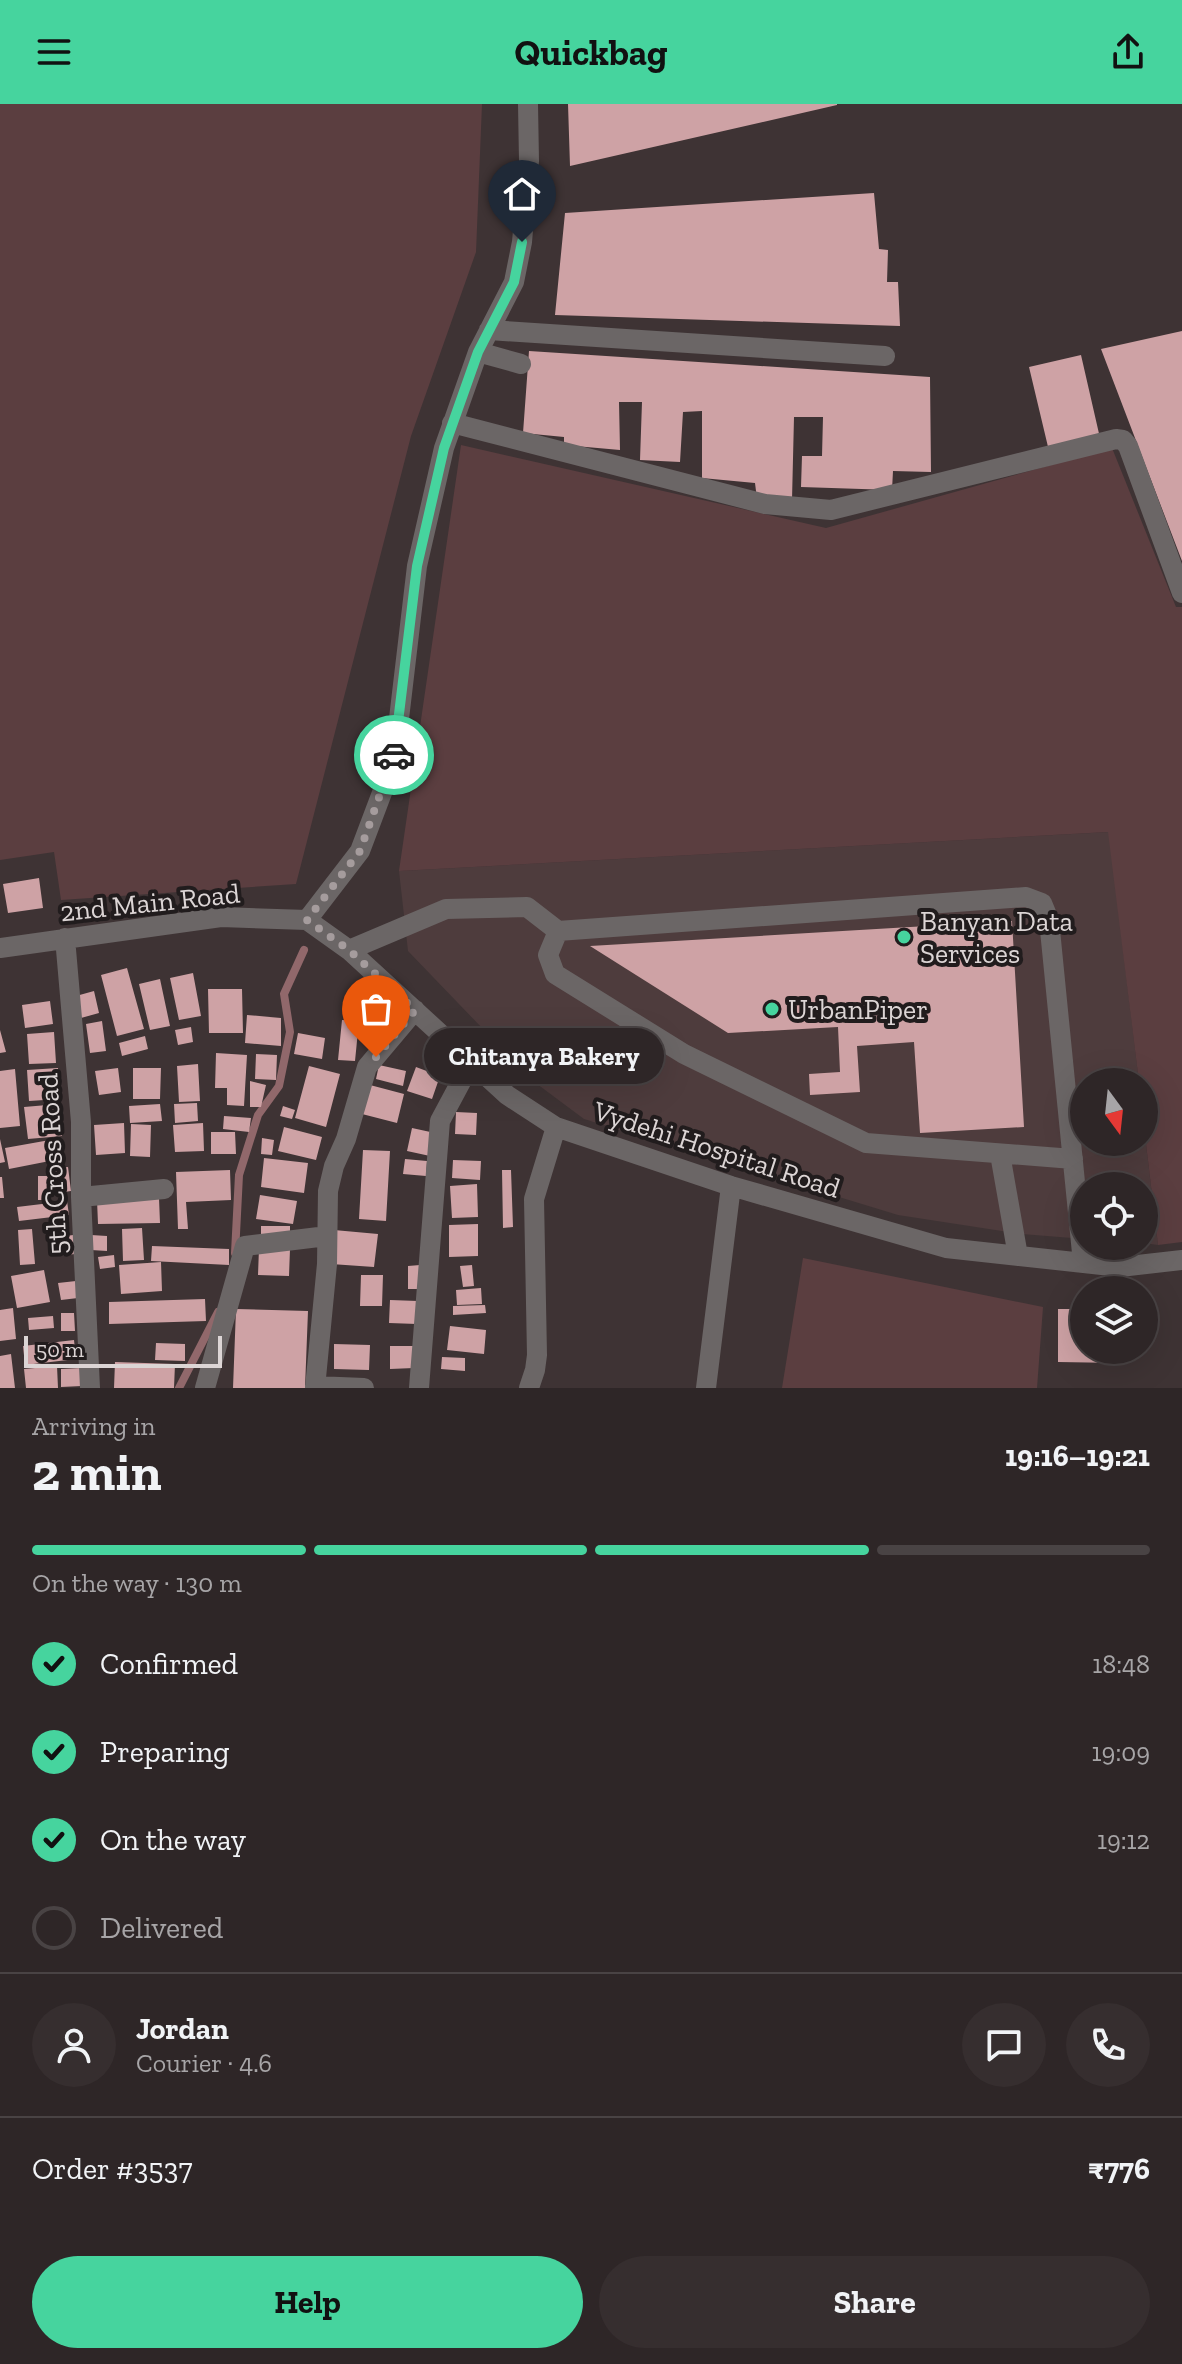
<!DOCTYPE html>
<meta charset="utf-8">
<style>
body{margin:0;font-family:"Zilla Slab",serif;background:#362e2f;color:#f1f3f6;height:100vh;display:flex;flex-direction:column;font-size:30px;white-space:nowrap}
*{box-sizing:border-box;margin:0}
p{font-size:26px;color:#a7a5a7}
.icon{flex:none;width:44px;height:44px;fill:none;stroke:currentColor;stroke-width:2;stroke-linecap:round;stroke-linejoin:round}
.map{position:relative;height:1284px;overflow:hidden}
.sheet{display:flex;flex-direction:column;background:#2e2627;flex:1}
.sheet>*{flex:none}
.needle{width:52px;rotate:165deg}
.buttons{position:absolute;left:1070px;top:964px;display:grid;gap:16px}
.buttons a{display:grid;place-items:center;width:88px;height:88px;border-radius:50%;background:#2e2627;box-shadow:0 8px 32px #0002,0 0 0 2px #494344;font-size:40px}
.scale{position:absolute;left:24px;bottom:20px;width:198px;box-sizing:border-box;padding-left:8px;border:4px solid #dcd5d5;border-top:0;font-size:22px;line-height:28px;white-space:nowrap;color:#dcd5d5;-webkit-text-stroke:6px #211c1d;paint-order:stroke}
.pin{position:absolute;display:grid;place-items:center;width:68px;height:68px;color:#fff;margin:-82px -34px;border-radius:50% 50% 50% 0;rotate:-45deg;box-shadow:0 0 8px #0007}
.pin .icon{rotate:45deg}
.courier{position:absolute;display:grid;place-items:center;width:80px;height:80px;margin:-40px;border:6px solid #46d49e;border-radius:50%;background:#fff;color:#222;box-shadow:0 2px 10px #0007}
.bubble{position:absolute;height:56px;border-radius:28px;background:#2e2627;box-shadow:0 8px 32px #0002,0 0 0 2px #494344;font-size:26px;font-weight:700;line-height:56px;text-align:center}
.headline em{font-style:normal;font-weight:700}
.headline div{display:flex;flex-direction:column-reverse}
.headline{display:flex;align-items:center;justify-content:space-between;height:136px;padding:0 32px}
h1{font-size:52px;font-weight:700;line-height:60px}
.bar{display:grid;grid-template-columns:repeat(4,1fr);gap:12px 8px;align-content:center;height:96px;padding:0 32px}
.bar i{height:10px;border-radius:6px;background:#494344}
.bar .current{background:#46d49e}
.bar p{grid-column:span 4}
.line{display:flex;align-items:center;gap:20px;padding:0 32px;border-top:2px solid #494344}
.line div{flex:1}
.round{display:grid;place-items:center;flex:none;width:84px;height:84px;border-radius:42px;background:#362e2f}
ol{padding:0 32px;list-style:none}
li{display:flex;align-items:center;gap:24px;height:88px}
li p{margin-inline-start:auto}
li .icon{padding:8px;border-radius:50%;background:#46d49e;color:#111;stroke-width:4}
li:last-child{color:#a7a5a7}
li i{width:44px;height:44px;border:4px solid #494344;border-radius:50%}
.primary-button{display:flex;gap:16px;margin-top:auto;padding:16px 32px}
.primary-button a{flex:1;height:92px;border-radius:48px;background:#46d49e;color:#111;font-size:32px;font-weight:700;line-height:92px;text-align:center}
.primary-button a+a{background:#362e2f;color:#f1f3f6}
header{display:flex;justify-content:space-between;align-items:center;height:104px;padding:0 32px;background:#46d49e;color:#111;font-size:36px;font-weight:700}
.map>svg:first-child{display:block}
.built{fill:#4e3c3d}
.green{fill:#5b3e40}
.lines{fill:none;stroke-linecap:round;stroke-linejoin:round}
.stream{stroke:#91686b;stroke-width:8}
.building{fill:#cea2a5}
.minor{stroke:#6b6666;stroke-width:20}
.done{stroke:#a59c9d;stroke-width:8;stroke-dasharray:0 14.4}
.route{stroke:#46d49e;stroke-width:10}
.poi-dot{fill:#46d49e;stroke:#211c1d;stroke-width:3}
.labels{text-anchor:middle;stroke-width:8;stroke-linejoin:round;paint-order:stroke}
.street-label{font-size:28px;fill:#dcd5d5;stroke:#211c1d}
.poi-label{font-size:28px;fill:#dcd5d5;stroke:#211c1d;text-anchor:start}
</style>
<header><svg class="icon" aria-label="menu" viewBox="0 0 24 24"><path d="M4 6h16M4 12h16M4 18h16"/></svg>Quickbag<svg class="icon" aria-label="share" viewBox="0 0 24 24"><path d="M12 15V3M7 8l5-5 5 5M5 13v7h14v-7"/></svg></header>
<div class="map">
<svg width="1182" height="1284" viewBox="0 0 1182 1284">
<rect width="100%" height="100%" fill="#3e3334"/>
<!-- built -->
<path class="built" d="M 1109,728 L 1139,978 L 1084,978 L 1084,1038 L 1144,1038 L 1144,1023 L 1158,1141 L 1144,1139 L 1144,1082 L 1084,1082 L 1084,1135 L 1022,1130 L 898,1111 L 584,1015 L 533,977 L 408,847 L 399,767 Z"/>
<!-- green -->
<path class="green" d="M 0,0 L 482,0 L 476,148 L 411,332 L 296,780 L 61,796 L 54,748 L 0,756 Z
M 461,341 L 826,424 L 1112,344 L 1176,503 L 1182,503 L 1182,1138 L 1158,1141 L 1144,1023 L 1144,978 L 1139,978 L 1108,728 L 399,767 Z
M 803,1154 L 1043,1203 L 1037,1284 L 782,1284 Z"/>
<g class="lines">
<!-- stream -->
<path class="stream" d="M 235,1149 L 239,1071 L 258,1011 L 279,982 L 290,928 L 284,890 L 304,846
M 179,1284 L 218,1208"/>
</g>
<!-- building -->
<path class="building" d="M 568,0 L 837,0 L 837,1 L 570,62 Z
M 874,89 L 879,145 L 888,146 L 887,178 L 898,178 L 900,222 L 555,211 L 565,109 Z
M 1182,227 L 1182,457 L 1101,245 Z
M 529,247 L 930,273 L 931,368 L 893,367 L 892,386 L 801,383 L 802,352 L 822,352 L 823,313 L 794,313 L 792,396 L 757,395 L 755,379 L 702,374 L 702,307 L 683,308 L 680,358 L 640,356 L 642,298 L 619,298 L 620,346 L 564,341 L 564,333 L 523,329 Z
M 1081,251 L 1100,334 L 1049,347 L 1029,263 Z
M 39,774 L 43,804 L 8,809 L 3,780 Z
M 1012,817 L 1024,1023 L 920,1029 L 914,938 L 857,942 L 860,988 L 810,991 L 809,970 L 840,968 L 838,923 L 728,929 L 590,842 Z
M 127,864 L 144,925 L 117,932 L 101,871 Z
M 193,869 L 201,912 L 179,916 L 170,874 Z
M 160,875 L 170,922 L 150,926 L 139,880 Z
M 208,885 L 242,885 L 243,929 L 209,929 Z
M 94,887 L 99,909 L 81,914 L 76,892 Z
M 50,897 L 53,920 L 25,924 L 22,901 Z
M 247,911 L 281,914 L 281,942 L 245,939 Z
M 342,916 L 359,917 L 355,957 L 338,956 Z
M 102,917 L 106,947 L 90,949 L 86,920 Z
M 191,923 L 193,938 L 178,941 L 175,926 Z
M 0,926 L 6,948 L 0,949 Z
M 54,928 L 56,959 L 29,960 L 27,930 Z
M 298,929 L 325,934 L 322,955 L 294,950 Z
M 145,932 L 148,945 L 122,952 L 119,939 Z
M 216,949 L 247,951 L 244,1002 L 227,1001 L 227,984 L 215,984 Z
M 256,950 L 277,951 L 276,976 L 255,975 Z
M 198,960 L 200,997 L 179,998 L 177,962 Z
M 379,961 L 406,967 L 403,982 L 376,975 Z
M 309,962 L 340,970 L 326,1023 L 295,1014 Z
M 416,963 L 440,972 L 432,995 L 407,987 Z
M 58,964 L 60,995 L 29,997 L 27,966 Z
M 118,964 L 121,988 L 99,991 L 95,967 Z
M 133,964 L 161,964 L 160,995 L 133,995 Z
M 15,965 L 20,1022 L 0,1024 L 0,967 Z
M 250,977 L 266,981 L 261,1003 L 250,1003 Z
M 370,981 L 404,990 L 397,1019 L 362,1010 Z
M 197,999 L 198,1017 L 175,1019 L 174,1000 Z
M 59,1000 L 62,1032 L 28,1035 L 24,1003 Z
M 160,1000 L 162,1017 L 130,1019 L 129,1002 Z
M 283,1002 L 295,1006 L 292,1015 L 280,1012 Z
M 456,1008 L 477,1009 L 476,1031 L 455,1030 Z
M 224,1012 L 251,1014 L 249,1028 L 223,1025 Z
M 124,1019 L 125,1049 L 96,1051 L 94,1021 Z
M 203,1019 L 204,1047 L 175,1048 L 173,1021 Z
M 131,1020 L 151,1021 L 150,1053 L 130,1052 Z
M 284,1023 L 322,1033 L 316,1056 L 278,1047 Z
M 412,1024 L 435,1029 L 430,1052 L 407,1047 Z
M 211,1028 L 235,1028 L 236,1050 L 211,1050 Z
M 61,1034 L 65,1054 L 9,1065 L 5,1044 Z
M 262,1034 L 274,1036 L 272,1051 L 261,1050 Z
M 0,1035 L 5,1058 L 0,1059 Z
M 363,1046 L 390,1047 L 386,1117 L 359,1115 Z
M 264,1054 L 308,1059 L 304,1089 L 261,1083 Z
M 405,1055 L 427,1057 L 426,1072 L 403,1070 Z
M 453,1056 L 481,1057 L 480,1076 L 452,1074 Z
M 68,1063 L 71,1087 L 57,1089 L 54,1065 Z
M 230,1066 L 231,1096 L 186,1098 L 188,1125 L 178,1125 L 176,1068 Z
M 502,1066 L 511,1066 L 513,1123 L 503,1124 Z
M 38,1072 L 51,1072 L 50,1096 L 38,1096 Z
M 0,1073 L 2,1073 L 4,1094 L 0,1094 Z
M 477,1080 L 478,1113 L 452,1114 L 450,1082 Z
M 260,1091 L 297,1097 L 293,1120 L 256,1115 Z
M 159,1094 L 160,1119 L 98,1120 L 97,1096 Z
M 67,1097 L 69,1111 L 19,1117 L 17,1103 Z
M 478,1120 L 478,1152 L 449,1153 L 449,1121 Z
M 261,1122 L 290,1122 L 290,1135 L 261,1134 Z
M 142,1124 L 144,1156 L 123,1157 L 122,1125 Z
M 32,1125 L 35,1160 L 20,1161 L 18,1126 Z
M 334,1126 L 378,1130 L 374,1163 L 331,1160 Z
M 73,1131 L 76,1150 L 62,1151 L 60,1133 Z
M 91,1131 L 107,1132 L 107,1147 L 91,1146 Z
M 152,1142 L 229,1145 L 229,1161 L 151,1157 Z
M 259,1144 L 290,1145 L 289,1172 L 258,1171 Z
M 114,1151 L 115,1163 L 100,1165 L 98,1153 Z
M 161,1158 L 162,1187 L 121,1190 L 119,1161 Z
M 420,1161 L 420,1185 L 408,1185 L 408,1162 Z
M 472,1161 L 474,1182 L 463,1183 L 460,1162 Z
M 44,1166 L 50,1198 L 17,1204 L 11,1172 Z
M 361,1171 L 383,1171 L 382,1202 L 360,1202 Z
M 76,1177 L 78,1194 L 61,1196 L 58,1179 Z
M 481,1184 L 482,1200 L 457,1201 L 456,1186 Z
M 205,1195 L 206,1217 L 109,1220 L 109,1198 Z
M 390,1196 L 418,1197 L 417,1220 L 389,1219 Z
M 485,1201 L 486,1209 L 453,1211 L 453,1202 Z
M 13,1204 L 16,1235 L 0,1237 L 0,1206 Z
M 236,1205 L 308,1207 L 305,1284 L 233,1284 Z
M 1058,1205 L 1084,1205 L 1084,1246 L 1118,1246 L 1118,1259 L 1058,1258 Z
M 61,1209 L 74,1209 L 75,1227 L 61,1227 Z
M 53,1212 L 54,1224 L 29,1226 L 28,1214 Z
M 450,1222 L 486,1226 L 484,1250 L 447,1246 Z
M 74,1236 L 76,1255 L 25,1261 L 23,1242 Z
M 156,1239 L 185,1240 L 185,1257 L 155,1256 Z
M 334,1240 L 370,1241 L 369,1266 L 334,1265 Z
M 390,1242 L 414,1242 L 414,1264 L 390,1265 Z
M 11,1250 L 15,1284 L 0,1284 L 0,1252 Z
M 442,1253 L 465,1254 L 465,1267 L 441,1265 Z
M 115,1258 L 175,1260 L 174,1284 L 114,1284 Z
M 57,1262 L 58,1284 L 26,1284 L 24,1265 Z
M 82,1264 L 82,1282 L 61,1283 L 61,1265 Z"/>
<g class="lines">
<!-- minor -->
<path class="minor" d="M 489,226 L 885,252
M 478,248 L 521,260
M 452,319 L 765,400 L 831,406 L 1116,335 L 1123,336 L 1128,342 L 1182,489
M 307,816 L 349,846 L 507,991 L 556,1023 L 731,1082 L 946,1144 L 1120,1163 L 1182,1156
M 307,816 L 360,747 L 394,657 L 417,462 L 444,344 L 478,248 L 514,178 L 522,138 L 529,57 L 528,0
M 65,834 L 81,1018 L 81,1093 L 90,1284
M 0,844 L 221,813 L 307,816
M 349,846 L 446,805 L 527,803 L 558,827
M 1000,1050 L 1018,1152
M 1073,1055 L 866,1039 L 684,950 L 555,870 L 548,851 L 558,827 L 1026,793 L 1042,799 L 1049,816 L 1083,1159
M 81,1093 L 164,1085
M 315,1282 L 364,1284
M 205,1284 L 245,1142 L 327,1132
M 315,1284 L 327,1160 L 328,1087 L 334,1062 L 346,1035 L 367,963 L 415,906
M 419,1284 L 440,1017 L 471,959
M 529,1284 L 535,1266 L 537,1251 L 534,1095 L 556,1023
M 706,1284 L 731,1082"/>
</g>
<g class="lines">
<!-- done -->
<path class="done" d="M 376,953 L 415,906 L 349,846 L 307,816 L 360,747 L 394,651"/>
<!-- route -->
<path class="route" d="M 394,651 L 417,462 L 444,344 L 478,248 L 514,178 L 522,138"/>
</g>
<!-- markers -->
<g class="poi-dot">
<circle cx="904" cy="833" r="8"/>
<circle cx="772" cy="905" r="8"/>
</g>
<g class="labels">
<!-- street labels -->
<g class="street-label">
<text transform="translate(150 798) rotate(-6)" y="10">2nd Main Road</text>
<text transform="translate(717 1045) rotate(18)" y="10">Vydehi Hospital Road</text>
<text transform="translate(52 1060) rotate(-93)" y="10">5th Cross Road</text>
</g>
<!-- poi labels -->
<g class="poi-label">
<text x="920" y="827">Banyan Data<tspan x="920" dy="32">Services</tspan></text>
<text x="788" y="915">UrbanPiper</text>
</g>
</g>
</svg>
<div class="buttons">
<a><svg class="needle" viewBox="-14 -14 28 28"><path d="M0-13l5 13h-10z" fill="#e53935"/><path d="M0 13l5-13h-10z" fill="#a7a5a7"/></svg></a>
<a><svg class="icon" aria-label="locate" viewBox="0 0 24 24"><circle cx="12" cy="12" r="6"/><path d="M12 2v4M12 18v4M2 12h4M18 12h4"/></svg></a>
<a><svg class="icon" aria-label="layers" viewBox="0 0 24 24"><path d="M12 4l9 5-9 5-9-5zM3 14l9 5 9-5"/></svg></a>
</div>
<div class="scale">50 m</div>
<div class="pin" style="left:376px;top:953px;background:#ea580c"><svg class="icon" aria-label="bag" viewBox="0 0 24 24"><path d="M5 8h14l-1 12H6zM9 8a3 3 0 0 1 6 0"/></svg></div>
<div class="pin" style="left:522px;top:138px;background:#1f2937"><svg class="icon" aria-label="home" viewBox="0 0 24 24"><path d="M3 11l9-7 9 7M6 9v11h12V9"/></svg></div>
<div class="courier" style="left:394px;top:651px"><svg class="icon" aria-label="car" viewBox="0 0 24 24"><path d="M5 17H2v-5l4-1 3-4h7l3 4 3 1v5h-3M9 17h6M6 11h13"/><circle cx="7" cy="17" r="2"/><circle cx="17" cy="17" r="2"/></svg></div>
<div class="bubble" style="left:424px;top:924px;width:240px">Chitanya Bakery</div>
</div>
<section class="sheet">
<div class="headline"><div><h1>2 min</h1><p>Arriving in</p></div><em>19:16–19:21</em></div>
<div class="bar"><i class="current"></i><i class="current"></i><i class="current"></i><i></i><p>On the way · 130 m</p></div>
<ol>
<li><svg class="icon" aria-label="check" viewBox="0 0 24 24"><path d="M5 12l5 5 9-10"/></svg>Confirmed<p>18:48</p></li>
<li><svg class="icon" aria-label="check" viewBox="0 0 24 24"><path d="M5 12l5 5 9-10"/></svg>Preparing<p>19:09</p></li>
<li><svg class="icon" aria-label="check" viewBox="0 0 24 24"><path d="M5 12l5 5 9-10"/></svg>On the way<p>19:12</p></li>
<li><i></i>Delivered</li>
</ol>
<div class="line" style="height:144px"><a class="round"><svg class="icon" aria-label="person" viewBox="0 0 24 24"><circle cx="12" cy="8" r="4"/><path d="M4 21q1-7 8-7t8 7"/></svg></a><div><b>Jordan</b><p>Courier · 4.6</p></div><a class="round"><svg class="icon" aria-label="chat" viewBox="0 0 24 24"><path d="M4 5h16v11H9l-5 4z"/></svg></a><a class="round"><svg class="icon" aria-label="phone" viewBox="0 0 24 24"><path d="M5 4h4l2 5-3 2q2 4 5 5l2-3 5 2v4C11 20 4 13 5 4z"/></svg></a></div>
<div class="line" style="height:104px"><div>Order #3537</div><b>₹776</b></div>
<div class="primary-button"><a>Help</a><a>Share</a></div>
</section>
